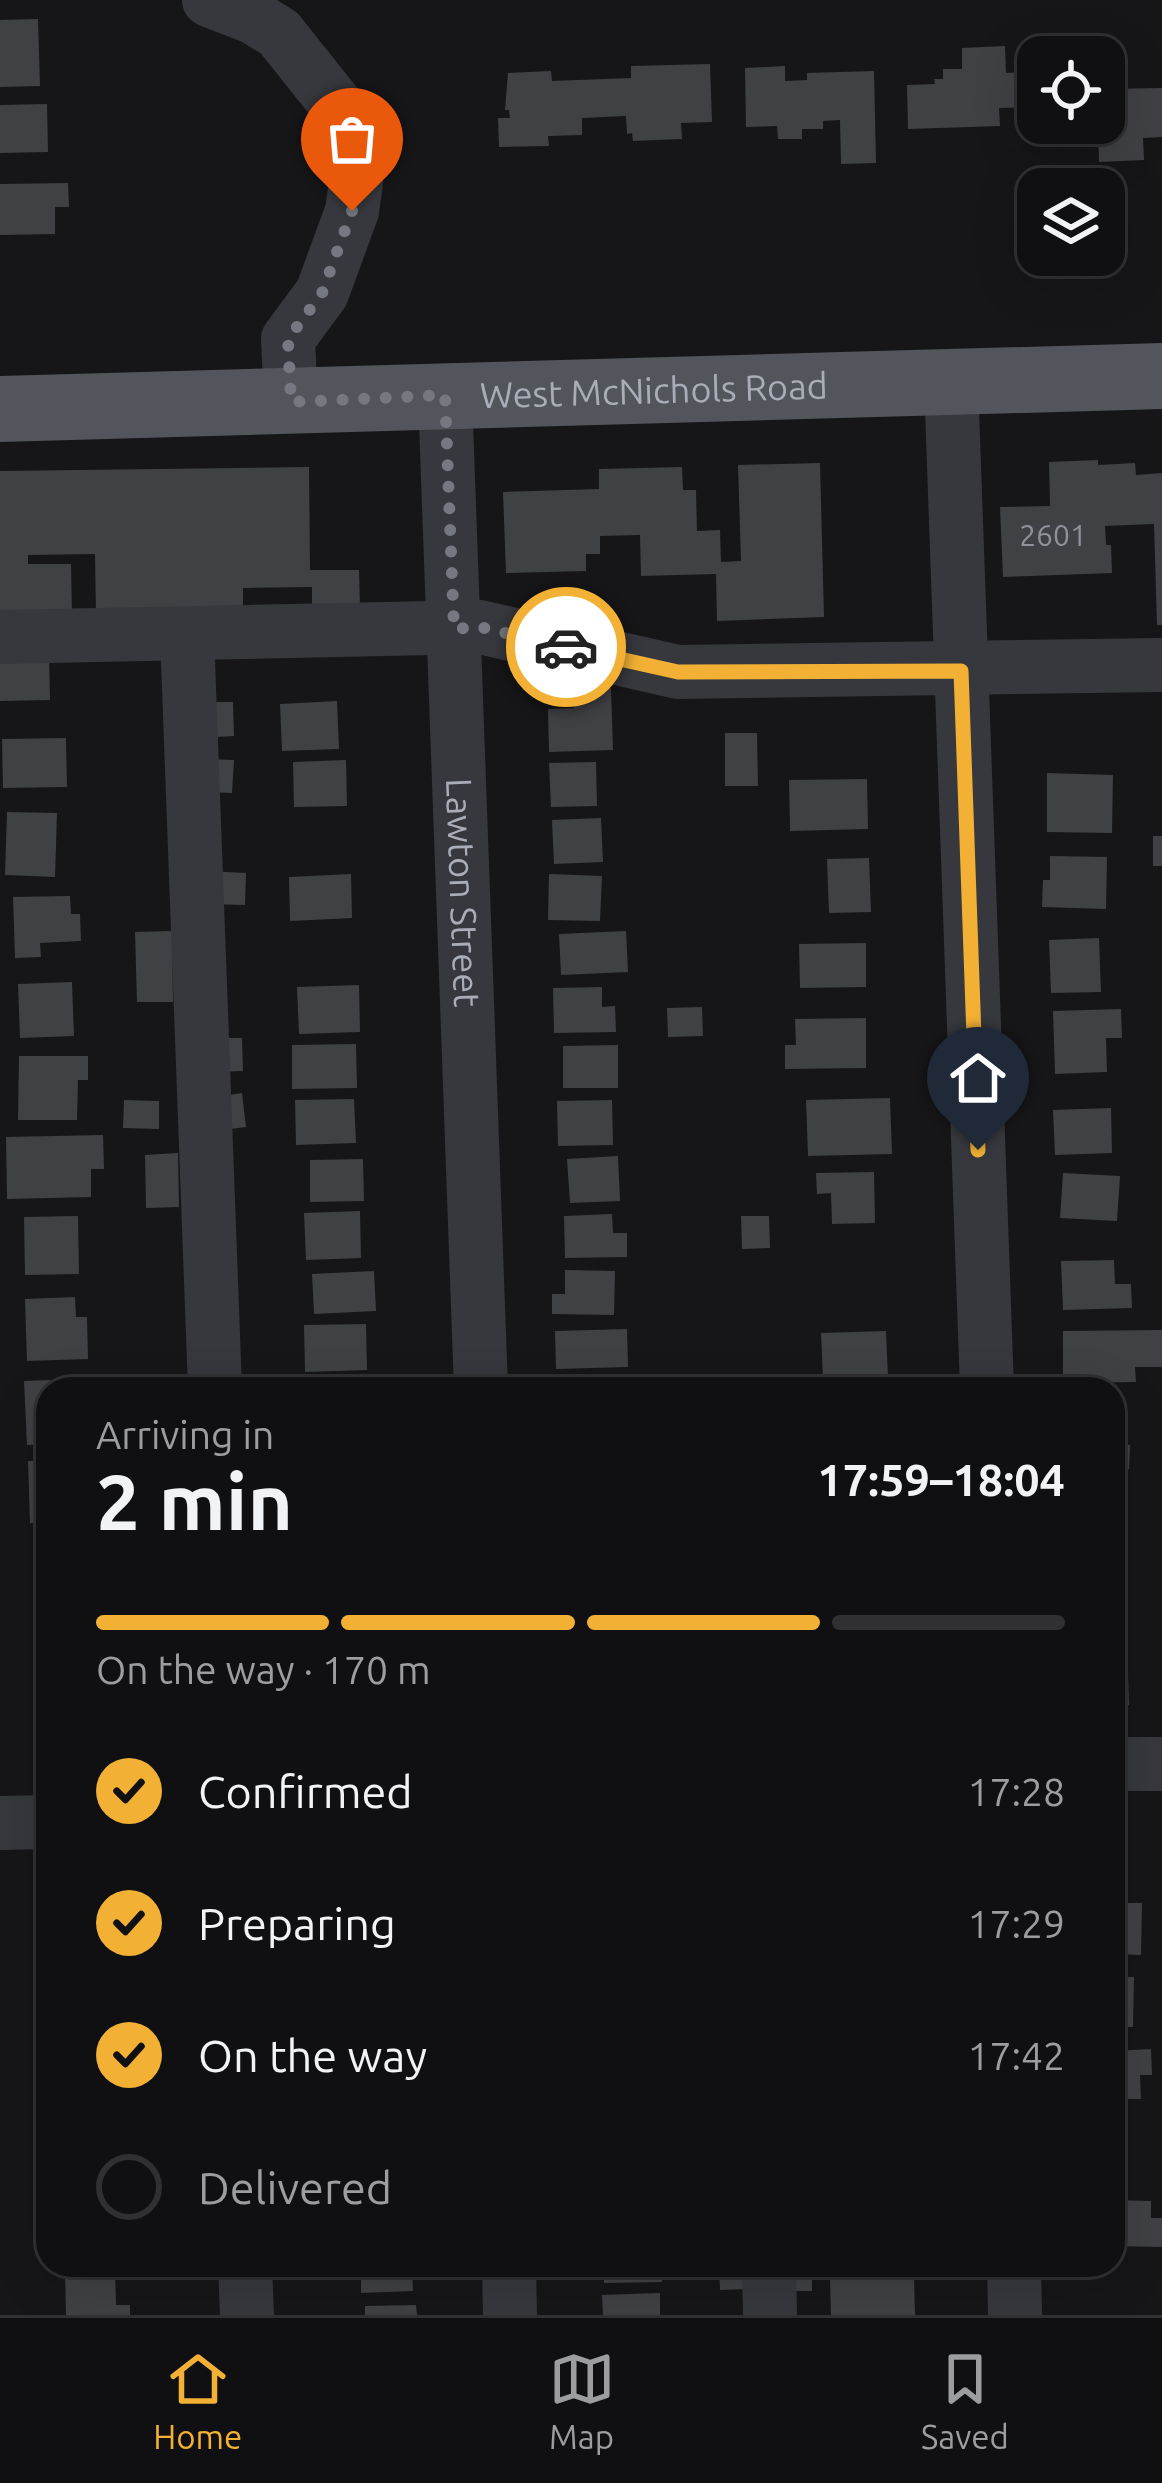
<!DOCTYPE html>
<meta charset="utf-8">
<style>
body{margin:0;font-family:Ubuntu,sans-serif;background:#19191b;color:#f1f3f6;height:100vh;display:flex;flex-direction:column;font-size:45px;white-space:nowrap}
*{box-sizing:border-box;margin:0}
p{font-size:39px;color:#9c9d9f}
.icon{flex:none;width:66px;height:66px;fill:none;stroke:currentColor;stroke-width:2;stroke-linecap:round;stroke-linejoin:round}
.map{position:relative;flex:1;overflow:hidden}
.panel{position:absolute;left:36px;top:1377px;width:1089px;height:900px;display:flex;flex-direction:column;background:#101012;border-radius:36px;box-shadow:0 12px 48px #0002,0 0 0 3px #303032}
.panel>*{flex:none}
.controls{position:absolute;left:1017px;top:36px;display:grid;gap:24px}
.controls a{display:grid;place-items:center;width:108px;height:108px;border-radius:24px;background:#101012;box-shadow:0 12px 48px #0002,0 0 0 3px #303032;font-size:60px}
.pin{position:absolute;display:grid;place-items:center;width:102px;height:102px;color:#fff;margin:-123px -51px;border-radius:50% 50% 50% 0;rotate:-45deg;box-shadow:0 0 12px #0007}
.pin .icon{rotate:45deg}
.courier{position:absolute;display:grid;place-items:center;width:120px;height:120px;margin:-60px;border:9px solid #f2b134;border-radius:50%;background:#fff;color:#222;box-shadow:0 3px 15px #0007}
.summary em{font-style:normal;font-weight:700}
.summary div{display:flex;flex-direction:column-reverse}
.summary{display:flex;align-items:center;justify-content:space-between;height:204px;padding:0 60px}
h1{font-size:78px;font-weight:700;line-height:90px}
.bar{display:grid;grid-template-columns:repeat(4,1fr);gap:18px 12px;align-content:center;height:144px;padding:0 60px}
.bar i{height:15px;border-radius:9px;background:#303032}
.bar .active{background:#f2b134}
.bar p{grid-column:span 4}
ol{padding:0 60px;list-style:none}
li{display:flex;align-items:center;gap:36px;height:132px}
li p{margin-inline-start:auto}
li .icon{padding:12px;border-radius:50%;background:#f2b134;color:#111;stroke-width:4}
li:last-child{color:#9c9d9f}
li i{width:66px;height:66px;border:6px solid #303032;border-radius:50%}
.menu{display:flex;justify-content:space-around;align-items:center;height:168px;border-top:3px solid #303032;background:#101012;font-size:33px;color:#9c9d9f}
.menu a{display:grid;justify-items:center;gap:6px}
.menu .active{color:#f2b134}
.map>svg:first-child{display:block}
.building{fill:#404145}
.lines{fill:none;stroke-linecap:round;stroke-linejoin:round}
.minor{stroke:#37383d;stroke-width:54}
.major{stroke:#53555c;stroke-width:66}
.done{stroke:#757880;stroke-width:12;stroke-dasharray:0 21.6}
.route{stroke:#f2b134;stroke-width:15}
.labels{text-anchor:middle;stroke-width:9;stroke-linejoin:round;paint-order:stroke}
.number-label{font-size:30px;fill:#8e929b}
.street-label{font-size:36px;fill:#a8adb8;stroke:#111113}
</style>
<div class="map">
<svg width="1162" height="2315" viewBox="0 0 1162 2315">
<rect width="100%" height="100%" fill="#161618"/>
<!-- building -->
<path class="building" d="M 38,19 L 40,86 L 0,87 L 0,20 Z
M 1005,46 L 1006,73 L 1033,72 L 1034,107 L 999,108 L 1000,126 L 908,129 L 907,85 L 935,84 L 934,79 L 943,79 L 943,69 L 962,69 L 962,48 Z
M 710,64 L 712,122 L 681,123 L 682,139 L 633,141 L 632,133 L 627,134 L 626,116 L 582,118 L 582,135 L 548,136 L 549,146 L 499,147 L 498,118 L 510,118 L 509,110 L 505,110 L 508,73 L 551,71 L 552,81 L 631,78 L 631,66 Z
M 785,66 L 785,81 L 807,80 L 807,73 L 874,71 L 876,163 L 841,164 L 840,120 L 823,121 L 823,129 L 802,129 L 802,139 L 778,139 L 777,126 L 746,127 L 745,68 Z
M 1162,88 L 1162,137 L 1143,138 L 1144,160 L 1099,162 L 1098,123 L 1104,123 L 1104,89 Z
M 47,104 L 48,152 L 0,153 L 0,105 Z
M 68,183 L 69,207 L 55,207 L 55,234 L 0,235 L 0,184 Z
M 1098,460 L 1098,465 L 1135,463 L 1136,475 L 1162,473 L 1162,625 L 1157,625 L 1154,524 L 1105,526 L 1106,545 L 1111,545 L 1112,573 L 1003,577 L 1000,507 L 1050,506 L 1049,462 Z
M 820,463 L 824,617 L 717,621 L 716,574 L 641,576 L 640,535 L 600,536 L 600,554 L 586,554 L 586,571 L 506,573 L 503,492 L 599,489 L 599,469 L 682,467 L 683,490 L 696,490 L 697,531 L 720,530 L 721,562 L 741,561 L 738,465 Z
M 309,467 L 310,570 L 359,570 L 360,608 L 312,609 L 312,587 L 243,588 L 243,611 L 96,615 L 95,554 L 28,555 L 28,564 L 71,564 L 72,615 L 0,616 L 0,471 Z
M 0,655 L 49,655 L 50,700 L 0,701 Z
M 574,688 L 611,688 L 613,750 L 549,752 L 548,709 L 574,708 Z
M 337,701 L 339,749 L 282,751 L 280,704 Z
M 197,702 L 233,702 L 234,736 L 198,738 Z
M 725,733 L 757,733 L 758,786 L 725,786 Z
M 66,738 L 67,787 L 3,788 L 2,739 Z
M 205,759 L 234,760 L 232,793 L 204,792 Z
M 346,760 L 347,806 L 294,807 L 293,762 Z
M 596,762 L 597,806 L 551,807 L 549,763 Z
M 1047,773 L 1113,775 L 1112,833 L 1047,832 Z
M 867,779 L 868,829 L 790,831 L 789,780 Z
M 7,812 L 57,813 L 55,877 L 5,875 Z
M 601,818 L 603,862 L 554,864 L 552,820 Z
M 1153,836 L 1162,836 L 1162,866 L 1153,866 Z
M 1050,856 L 1107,857 L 1106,909 L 1042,907 L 1043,880 L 1050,880 Z
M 869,858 L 871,912 L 829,913 L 827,859 Z
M 206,871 L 246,873 L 245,905 L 205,904 Z
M 351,874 L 352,918 L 290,921 L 289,877 Z
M 549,874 L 602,876 L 600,921 L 548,920 Z
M 70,896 L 71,914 L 80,914 L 81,941 L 40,943 L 41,957 L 15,958 L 13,897 Z
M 172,931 L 173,1002 L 137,1002 L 135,932 Z
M 626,931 L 628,972 L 561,975 L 559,934 Z
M 1099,938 L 1101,992 L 1051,993 L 1049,940 Z
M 866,943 L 866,987 L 800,988 L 799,944 Z
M 72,982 L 74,1036 L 20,1038 L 18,984 Z
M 359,985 L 360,1032 L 299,1034 L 297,987 Z
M 602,987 L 602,1007 L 615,1006 L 616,1032 L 554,1033 L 553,988 Z
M 702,1007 L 703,1036 L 668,1037 L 667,1008 Z
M 1121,1009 L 1122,1038 L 1106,1038 L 1107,1072 L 1055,1074 L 1053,1011 Z
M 866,1018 L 866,1068 L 785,1069 L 785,1045 L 796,1045 L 795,1019 Z
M 210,1038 L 242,1038 L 243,1071 L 210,1072 Z
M 356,1044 L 357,1088 L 292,1089 L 292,1045 Z
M 618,1045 L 618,1088 L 563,1088 L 563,1046 Z
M 19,1056 L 88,1056 L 88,1080 L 78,1080 L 77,1120 L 18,1120 Z
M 242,1093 L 246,1127 L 215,1131 L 211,1098 Z
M 890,1098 L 892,1154 L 808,1156 L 806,1100 Z
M 354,1099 L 356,1143 L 296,1145 L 295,1100 Z
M 124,1100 L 159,1101 L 159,1129 L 123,1128 Z
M 612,1100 L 613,1145 L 558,1146 L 557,1101 Z
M 1111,1108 L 1112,1153 L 1055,1155 L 1053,1110 Z
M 103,1135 L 104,1169 L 91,1169 L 91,1197 L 7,1199 L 6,1137 Z
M 178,1153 L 179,1207 L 146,1208 L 145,1155 Z
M 618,1156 L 620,1201 L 570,1203 L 567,1159 Z
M 363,1159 L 364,1201 L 310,1202 L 310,1160 Z
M 874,1172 L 875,1223 L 832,1224 L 831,1193 L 817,1194 L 816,1173 Z
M 1063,1173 L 1120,1176 L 1117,1221 L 1060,1218 Z
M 360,1211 L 361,1258 L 306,1260 L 304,1213 Z
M 612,1214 L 613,1233 L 627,1233 L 627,1257 L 565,1258 L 564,1216 Z
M 78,1216 L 79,1274 L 25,1275 L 24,1217 Z
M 741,1216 L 769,1216 L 770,1248 L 742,1249 Z
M 1114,1260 L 1115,1284 L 1131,1284 L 1132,1308 L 1063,1310 L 1061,1261 Z
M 565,1270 L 615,1271 L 614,1315 L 552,1314 L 552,1294 L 565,1294 Z
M 374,1271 L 376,1311 L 314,1314 L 312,1274 Z
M 75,1297 L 76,1317 L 87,1317 L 88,1359 L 27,1361 L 25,1299 Z
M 366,1324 L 367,1370 L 305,1372 L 304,1325 Z
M 627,1329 L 628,1367 L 556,1369 L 555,1331 Z
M 1162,1330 L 1162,1367 L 1135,1367 L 1136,1382 L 1063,1383 L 1063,1331 Z
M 886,1331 L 888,1378 L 823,1380 L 821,1333 Z
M 80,1379 L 80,1389 L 48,1389 L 48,1444 L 27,1445 L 24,1381 Z
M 310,1380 L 383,1381 L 383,1389 L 310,1389 Z
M 615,1381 L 615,1389 L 557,1389 L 557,1382 Z
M 1113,1445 L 1130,1445 L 1129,1469 L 1113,1469 Z
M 28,1461 L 48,1461 L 48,1522 L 30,1523 Z
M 34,1549 L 48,1549 L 48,1601 L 33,1601 Z
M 1113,1580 L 1120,1580 L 1121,1634 L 1113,1634 Z
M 48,1622 L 48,1678 L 38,1678 L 38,1623 Z
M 1127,1645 L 1129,1705 L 1113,1706 L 1113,1646 Z
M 38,1705 L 48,1705 L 48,1766 L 40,1766 Z
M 1113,1903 L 1142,1903 L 1141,1955 L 1113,1954 Z
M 1113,1977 L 1134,1977 L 1133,2027 L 1113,2027 Z
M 1151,2049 L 1152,2075 L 1140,2075 L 1141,2099 L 1113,2099 L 1113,2051 Z
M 1113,2200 L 1151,2201 L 1151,2218 L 1162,2218 L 1162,2247 L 1113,2246 Z
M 361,2265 L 412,2265 L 413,2291 L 361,2293 Z
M 604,2265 L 662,2265 L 662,2282 L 604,2283 Z
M 719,2265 L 747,2265 L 748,2289 L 720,2290 Z
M 778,2265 L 812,2265 L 812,2291 L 778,2291 Z
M 115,2272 L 116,2305 L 130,2305 L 130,2315 L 66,2315 L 65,2274 Z
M 914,2276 L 915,2315 L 831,2315 L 830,2278 Z
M 660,2293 L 660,2315 L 603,2315 L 602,2295 Z
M 416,2305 L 417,2315 L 365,2315 L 365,2306 Z"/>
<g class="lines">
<!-- minor -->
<g class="minor">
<path d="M 209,0 L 253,17 L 279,33 L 350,122 L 356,182 L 352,211 L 322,293 L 288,339 L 291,402"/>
<path d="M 951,381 L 987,1389"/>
<path id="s1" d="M 445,395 L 481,1389"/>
<path d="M 187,634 L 215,1389"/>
<path d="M 0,637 L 480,627 L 678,672 L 1162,665"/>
<path d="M 1113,1764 L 1162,1764"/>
<path d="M 0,1823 L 48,1822"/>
<path d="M 245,2265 L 247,2315"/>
<path d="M 509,2265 L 510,2315"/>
<path d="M 769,2265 L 770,2315"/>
<path d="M 1014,2265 L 1015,2315"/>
</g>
<!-- major -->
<path class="major" id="s2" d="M 0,409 L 1162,376"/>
</g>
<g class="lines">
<!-- done -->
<path class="done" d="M 352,211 L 322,293 L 288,339 L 291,402 L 445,395 L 454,629 L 480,627 L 566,647"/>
<!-- route -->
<path class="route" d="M 566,647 L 678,672 L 961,671 L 978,1150"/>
</g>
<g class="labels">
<!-- number labels -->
<g class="number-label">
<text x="1053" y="546">2601</text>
</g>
<!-- street labels -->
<g class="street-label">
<text dy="13" stroke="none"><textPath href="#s2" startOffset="654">West McNichols Road</textPath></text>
<text dy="13" stroke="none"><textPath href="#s1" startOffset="498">Lawton Street</textPath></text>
</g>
</g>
</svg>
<div class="controls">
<a><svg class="icon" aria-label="locate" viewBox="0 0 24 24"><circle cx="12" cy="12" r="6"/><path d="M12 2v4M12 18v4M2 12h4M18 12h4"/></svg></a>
<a><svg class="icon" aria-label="layers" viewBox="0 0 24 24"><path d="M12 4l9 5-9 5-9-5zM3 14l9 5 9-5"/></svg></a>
</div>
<div class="pin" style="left:352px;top:211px;background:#ea580c"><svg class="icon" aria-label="bag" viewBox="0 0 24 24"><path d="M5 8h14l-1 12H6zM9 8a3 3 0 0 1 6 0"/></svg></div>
<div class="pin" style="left:978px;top:1150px;background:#1f2937"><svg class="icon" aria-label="home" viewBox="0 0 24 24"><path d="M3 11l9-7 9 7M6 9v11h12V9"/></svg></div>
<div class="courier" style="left:566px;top:647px"><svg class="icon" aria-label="car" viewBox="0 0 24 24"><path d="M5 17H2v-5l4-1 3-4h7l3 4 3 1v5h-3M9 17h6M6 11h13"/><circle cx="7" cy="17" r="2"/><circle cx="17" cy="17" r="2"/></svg></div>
<section class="panel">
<div class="summary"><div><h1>2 min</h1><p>Arriving in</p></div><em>17:59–18:04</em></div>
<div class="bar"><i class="active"></i><i class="active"></i><i class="active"></i><i></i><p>On the way · 170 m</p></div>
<ol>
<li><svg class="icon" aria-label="check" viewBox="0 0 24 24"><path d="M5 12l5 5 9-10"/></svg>Confirmed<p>17:28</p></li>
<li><svg class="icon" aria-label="check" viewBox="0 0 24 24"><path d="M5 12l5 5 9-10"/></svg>Preparing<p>17:29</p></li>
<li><svg class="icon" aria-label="check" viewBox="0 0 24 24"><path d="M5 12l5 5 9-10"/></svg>On the way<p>17:42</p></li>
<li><i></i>Delivered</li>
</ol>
</section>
</div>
<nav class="menu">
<a class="active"><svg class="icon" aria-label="home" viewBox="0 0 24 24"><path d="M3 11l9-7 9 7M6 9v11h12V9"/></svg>Home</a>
<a><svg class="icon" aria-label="map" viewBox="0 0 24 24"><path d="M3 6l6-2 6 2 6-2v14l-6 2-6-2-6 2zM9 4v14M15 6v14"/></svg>Map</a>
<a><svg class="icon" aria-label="saved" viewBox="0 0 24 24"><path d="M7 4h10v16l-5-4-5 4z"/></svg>Saved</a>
</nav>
